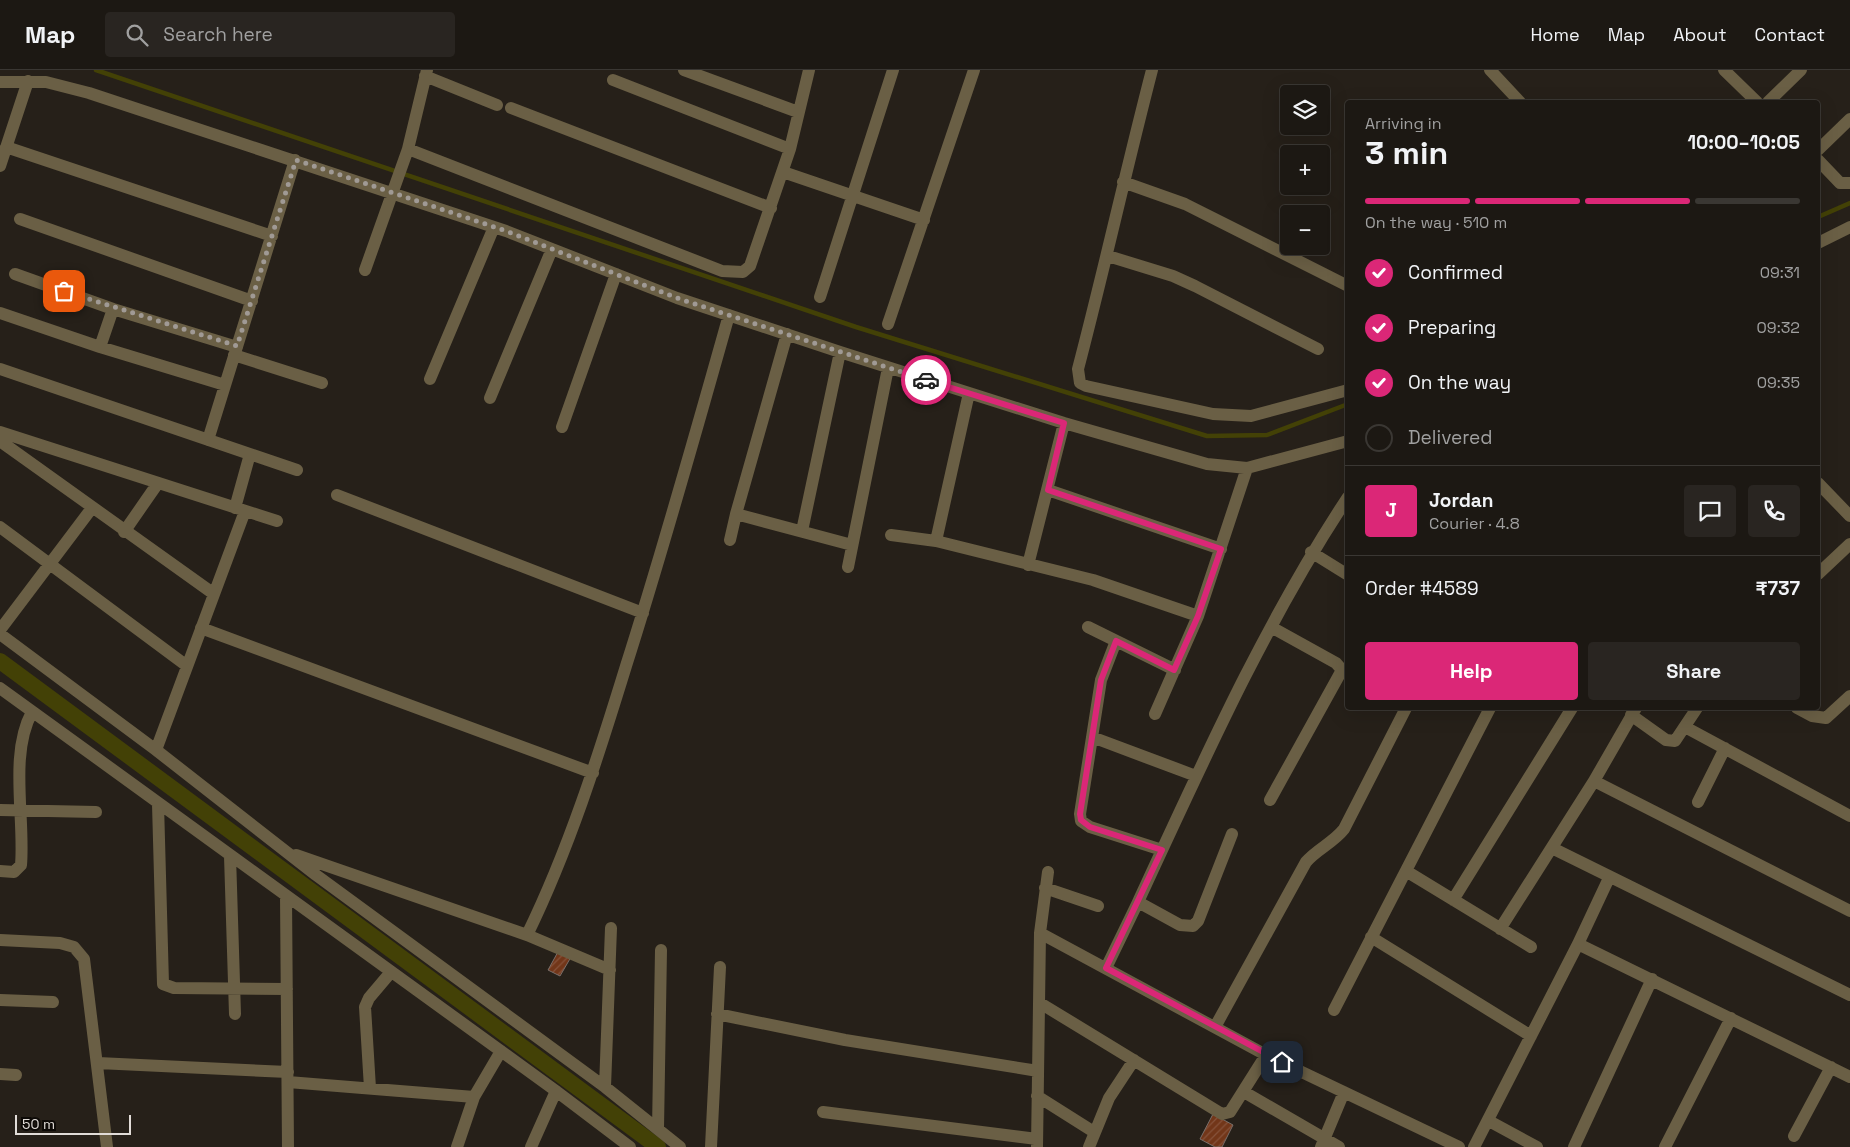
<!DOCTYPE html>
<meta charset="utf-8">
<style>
body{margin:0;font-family:"Space Grotesk",sans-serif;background:#292521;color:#f1f3f6;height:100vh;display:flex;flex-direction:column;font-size:19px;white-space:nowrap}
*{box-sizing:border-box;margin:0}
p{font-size:16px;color:#a0a0a0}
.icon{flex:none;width:28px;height:28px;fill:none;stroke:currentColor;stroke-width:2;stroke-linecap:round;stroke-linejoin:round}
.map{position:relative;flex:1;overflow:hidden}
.drawer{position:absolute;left:1345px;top:30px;width:475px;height:610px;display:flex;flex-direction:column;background:#1c1813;border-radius:5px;box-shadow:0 5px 20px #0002,0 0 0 1px #3a3733}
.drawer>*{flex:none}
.tools{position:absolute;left:1280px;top:15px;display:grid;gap:10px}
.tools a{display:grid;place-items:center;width:50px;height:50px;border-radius:5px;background:#1c1813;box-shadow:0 5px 20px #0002,0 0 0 1px #3a3733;font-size:25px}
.scale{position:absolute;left:15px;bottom:12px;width:116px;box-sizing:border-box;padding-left:5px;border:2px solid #e1dcd8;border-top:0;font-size:14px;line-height:18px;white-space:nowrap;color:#e1dcd8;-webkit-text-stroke:4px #0d0a07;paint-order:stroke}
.pin{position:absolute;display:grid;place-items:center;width:42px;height:42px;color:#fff;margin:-21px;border-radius:10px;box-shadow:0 2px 8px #0006}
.courier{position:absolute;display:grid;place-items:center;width:50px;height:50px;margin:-25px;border:4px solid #db2777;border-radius:50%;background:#fff;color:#222;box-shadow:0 1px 6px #0007}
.summary em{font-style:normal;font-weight:600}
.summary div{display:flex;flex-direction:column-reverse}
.summary{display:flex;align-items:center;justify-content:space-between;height:85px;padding:0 20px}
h1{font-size:32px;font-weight:600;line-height:38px}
.bar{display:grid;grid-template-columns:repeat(4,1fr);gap:8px 5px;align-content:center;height:60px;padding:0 20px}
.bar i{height:6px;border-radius:4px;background:#3a3733}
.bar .current{background:#db2777}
.bar p{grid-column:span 4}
.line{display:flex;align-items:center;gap:12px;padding:0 20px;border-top:1px solid #3a3733}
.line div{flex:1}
.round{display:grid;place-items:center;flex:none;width:52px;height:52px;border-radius:5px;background:#292521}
ol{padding:0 20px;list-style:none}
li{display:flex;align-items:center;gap:15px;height:55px}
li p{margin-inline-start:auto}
li .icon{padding:5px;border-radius:50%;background:#db2777;color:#fff;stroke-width:4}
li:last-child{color:#a0a0a0}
li i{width:28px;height:28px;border:2px solid #3a3733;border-radius:50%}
.action{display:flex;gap:10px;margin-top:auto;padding:10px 20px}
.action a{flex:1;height:58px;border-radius:5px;background:#db2777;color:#fff;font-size:20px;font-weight:600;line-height:58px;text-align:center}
.action a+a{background:#292521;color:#f1f3f6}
header{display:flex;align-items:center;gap:30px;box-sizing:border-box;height:70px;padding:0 25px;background:#1c1813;border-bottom:1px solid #3a3733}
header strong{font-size:24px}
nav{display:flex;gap:28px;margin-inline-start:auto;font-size:18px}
.search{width:350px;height:45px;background:#292521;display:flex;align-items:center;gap:12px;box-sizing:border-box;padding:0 18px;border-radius:5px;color:#a0a0a0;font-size:19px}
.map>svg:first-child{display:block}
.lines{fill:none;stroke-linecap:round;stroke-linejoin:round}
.stream{stroke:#434106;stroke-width:4.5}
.canal{stroke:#434106;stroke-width:16}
.building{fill:url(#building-hatch);stroke:#796e69}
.minor{stroke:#6a5f45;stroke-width:12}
.tertiary{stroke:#6a5f45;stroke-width:12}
.done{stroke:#a09a95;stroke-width:5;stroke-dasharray:0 9}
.route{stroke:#db2777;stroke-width:6}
</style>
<header>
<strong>Map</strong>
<div class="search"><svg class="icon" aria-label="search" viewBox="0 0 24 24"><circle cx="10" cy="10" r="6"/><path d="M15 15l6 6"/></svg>Search here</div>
<nav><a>Home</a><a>Map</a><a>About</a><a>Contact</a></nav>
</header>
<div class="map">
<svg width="1850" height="1077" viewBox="0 0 1850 1077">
<defs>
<pattern id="building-hatch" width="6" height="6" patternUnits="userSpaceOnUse" patternTransform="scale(1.25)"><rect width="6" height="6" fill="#723619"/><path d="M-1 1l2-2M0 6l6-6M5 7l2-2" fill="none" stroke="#86523a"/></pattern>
</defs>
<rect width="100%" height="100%" fill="#262019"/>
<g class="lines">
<!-- stream -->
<path class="stream" d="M 96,0 L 856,257 L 1207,366 L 1267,365 L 1348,334
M 1818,147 L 1850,133"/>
<!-- canal -->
<path class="canal" d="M 0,591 L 658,1077"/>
</g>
<!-- building -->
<path class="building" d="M 559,880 L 571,887 L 560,906 L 548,900 Z
M 1213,1044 L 1233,1055 L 1222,1077 L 1215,1077 L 1200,1069 Z"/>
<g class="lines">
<!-- minor -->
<path class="minor" d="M 684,0 L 798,42
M 1152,0 C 1126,100 1104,200 1078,299 L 1080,313 L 1086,316 L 1213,344 L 1251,346 L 1348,320
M 1724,0 L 1757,32
M 425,6 L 497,35
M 613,10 L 790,79
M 0,12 L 46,12 L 89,23 L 506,161 L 677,228 L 840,282 L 1064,353 L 1207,394 L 1247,398 L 1348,371
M 1768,32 L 1801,0
M 511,38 L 771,138
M 6,77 L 272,166
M 408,79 L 722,201 L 743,202 L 750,196 L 790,79 L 809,0
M 1818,80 L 1850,49
M 1818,90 L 1840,113 L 1850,113
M 0,96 L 28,11
M 783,102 L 924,150
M 1123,112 L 1185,134 L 1348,216
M 20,149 L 252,231
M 1818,173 L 1850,157
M 1108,186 L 1173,206 L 1195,216 L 1318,279
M 365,200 L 408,79 L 427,0
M 15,204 L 113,239 L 237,277
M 820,227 L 893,0
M 0,243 L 100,277 L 225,315
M 888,254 L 974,0
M 100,277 L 113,239
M 234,285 L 322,313
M 0,299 L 297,400
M 430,309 L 494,157
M 490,328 L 552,179
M 562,357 L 616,204
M 0,362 L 277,451
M 208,370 L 295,90
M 0,371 L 214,524
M 1048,420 L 1221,479
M 337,425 L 643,543
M 235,438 L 250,384
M 736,444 L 852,475
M 0,457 L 187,596
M 802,461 L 840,282
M 124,462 L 158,413
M 891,465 L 936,471 L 1093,510 L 1198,546
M 730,470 L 736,444 L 787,264
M 936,471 L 969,323
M 1311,482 L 1348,505
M 1028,495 L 1064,353
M 848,497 L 888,298
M 1818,504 L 1850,474
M 1088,557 L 1175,600
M 201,558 L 593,703
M 0,560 L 92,438
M 0,564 L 156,680 L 316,805 L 605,1017 L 680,1077
M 1116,571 L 1101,610 L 1080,744 L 1081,751 L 1090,757 L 1162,780
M 0,618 L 556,1021 L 630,1077
M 1797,638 L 1812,646 L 1826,648 L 1850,626
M 1155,644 L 1198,546 L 1247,398
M 1631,645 L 1666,670 L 1675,671 L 1697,638
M 1685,657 L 1850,746
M 1092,667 L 1196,706
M 156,680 L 245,441
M 1594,711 L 1850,841
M 1270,730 L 1342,600 L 1336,593 L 1271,557
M 1698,732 L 1725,678
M 158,734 L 163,914 L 174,918 L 287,919
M 0,740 L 96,742
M 1232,764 L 1198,851 L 1193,856 L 1180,855 L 1138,832 C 1202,694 1264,554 1348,427
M 1552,778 L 1850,925
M 296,785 L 527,865 L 610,900
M 230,786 L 235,944
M 0,801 L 14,802 L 21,795 C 25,748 9,684 32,642
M 1406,801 L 1531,877
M 1045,818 L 1098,836
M 286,826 L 288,1077
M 1453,830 L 1572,638
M 1500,859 L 1594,711 L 1636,638
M 1040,863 L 1266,985 L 1459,1077
M 527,865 C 569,779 598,687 626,596 C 663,480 696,362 729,245
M 1371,867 L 1531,966
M 0,870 L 60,873 L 74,877 L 84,889 L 107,1077
M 1578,874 L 1850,1007
M 1106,898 L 1138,832
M 0,930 L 53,932
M 1040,933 L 1222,1044 L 1230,1042 L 1266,985
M 1334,940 L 1490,638
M 717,944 L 845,970 L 1038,1001
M 1215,957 L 1306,792 C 1317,779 1333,773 1344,759 L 1406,638
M 98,993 L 288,1002
M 0,1004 L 16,1005
M 288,1012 L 474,1027
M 605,1017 L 611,858
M 370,1018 L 365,937 L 369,928 L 391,902
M 1244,1022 L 1339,1077
M 1037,1026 L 1094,1062
M 823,1042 L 1037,1069
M 1489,1051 L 1537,1077
M 658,1059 L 661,880
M 1794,1066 L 1831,997
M 457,1077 L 474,1027 L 501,981
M 531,1077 L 556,1021
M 711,1077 L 720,897
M 1037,1077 L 1040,863 L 1048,802
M 1089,1077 L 1109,1028 L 1134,990
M 1321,1077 L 1344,1022
M 1474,1077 L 1578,874 L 1609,808
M 1574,1077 L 1652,909
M 1665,1077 L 1731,948"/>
<!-- tertiary -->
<path class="tertiary" d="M 1490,0 L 1520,32
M 1818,413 L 1850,446"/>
</g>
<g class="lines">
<!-- done -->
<path class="done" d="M 64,221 L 237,276 L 296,90 L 506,161 L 677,228 L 926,310"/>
<!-- route -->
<path class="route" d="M 926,310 L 1064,353 L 1048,420 L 1221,479 L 1198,546 L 1174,600 L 1116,571 L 1101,610 L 1080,744 L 1081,750 L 1090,757 L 1162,780 L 1106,898 L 1282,992"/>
</g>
</svg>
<div class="tools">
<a><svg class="icon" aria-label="layers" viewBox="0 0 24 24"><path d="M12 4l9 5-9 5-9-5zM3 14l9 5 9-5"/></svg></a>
<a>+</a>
<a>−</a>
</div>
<div class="scale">50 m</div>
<div class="pin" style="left:64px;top:221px;background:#ea580c"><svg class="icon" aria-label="bag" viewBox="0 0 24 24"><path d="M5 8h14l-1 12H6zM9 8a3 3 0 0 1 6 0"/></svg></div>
<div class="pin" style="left:1282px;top:992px;background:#1f2937"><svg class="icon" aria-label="home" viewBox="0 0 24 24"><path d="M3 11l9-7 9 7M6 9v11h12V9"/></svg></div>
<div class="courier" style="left:926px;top:310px"><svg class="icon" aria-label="car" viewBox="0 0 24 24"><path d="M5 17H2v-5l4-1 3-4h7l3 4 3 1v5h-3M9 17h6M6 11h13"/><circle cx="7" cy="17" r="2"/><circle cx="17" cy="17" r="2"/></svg></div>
<section class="drawer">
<div class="summary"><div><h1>3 min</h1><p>Arriving in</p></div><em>10:00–10:05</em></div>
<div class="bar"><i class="current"></i><i class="current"></i><i class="current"></i><i></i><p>On the way · 510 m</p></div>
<ol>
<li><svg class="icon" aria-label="check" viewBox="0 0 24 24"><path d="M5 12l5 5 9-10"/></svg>Confirmed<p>09:31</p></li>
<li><svg class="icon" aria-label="check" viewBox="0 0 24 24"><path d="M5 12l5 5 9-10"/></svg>Preparing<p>09:32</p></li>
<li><svg class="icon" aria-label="check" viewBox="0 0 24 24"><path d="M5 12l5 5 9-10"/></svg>On the way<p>09:35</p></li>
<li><i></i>Delivered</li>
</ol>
<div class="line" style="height:90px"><b class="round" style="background:#db2777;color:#fff">J</b><div><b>Jordan</b><p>Courier · 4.8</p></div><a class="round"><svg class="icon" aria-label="chat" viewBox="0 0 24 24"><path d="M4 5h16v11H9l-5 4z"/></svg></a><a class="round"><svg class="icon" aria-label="phone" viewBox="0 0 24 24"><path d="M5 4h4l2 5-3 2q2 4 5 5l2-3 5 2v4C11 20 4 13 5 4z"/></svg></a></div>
<div class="line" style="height:65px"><div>Order #4589</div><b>₹737</b></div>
<div class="action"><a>Help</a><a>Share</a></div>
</section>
</div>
